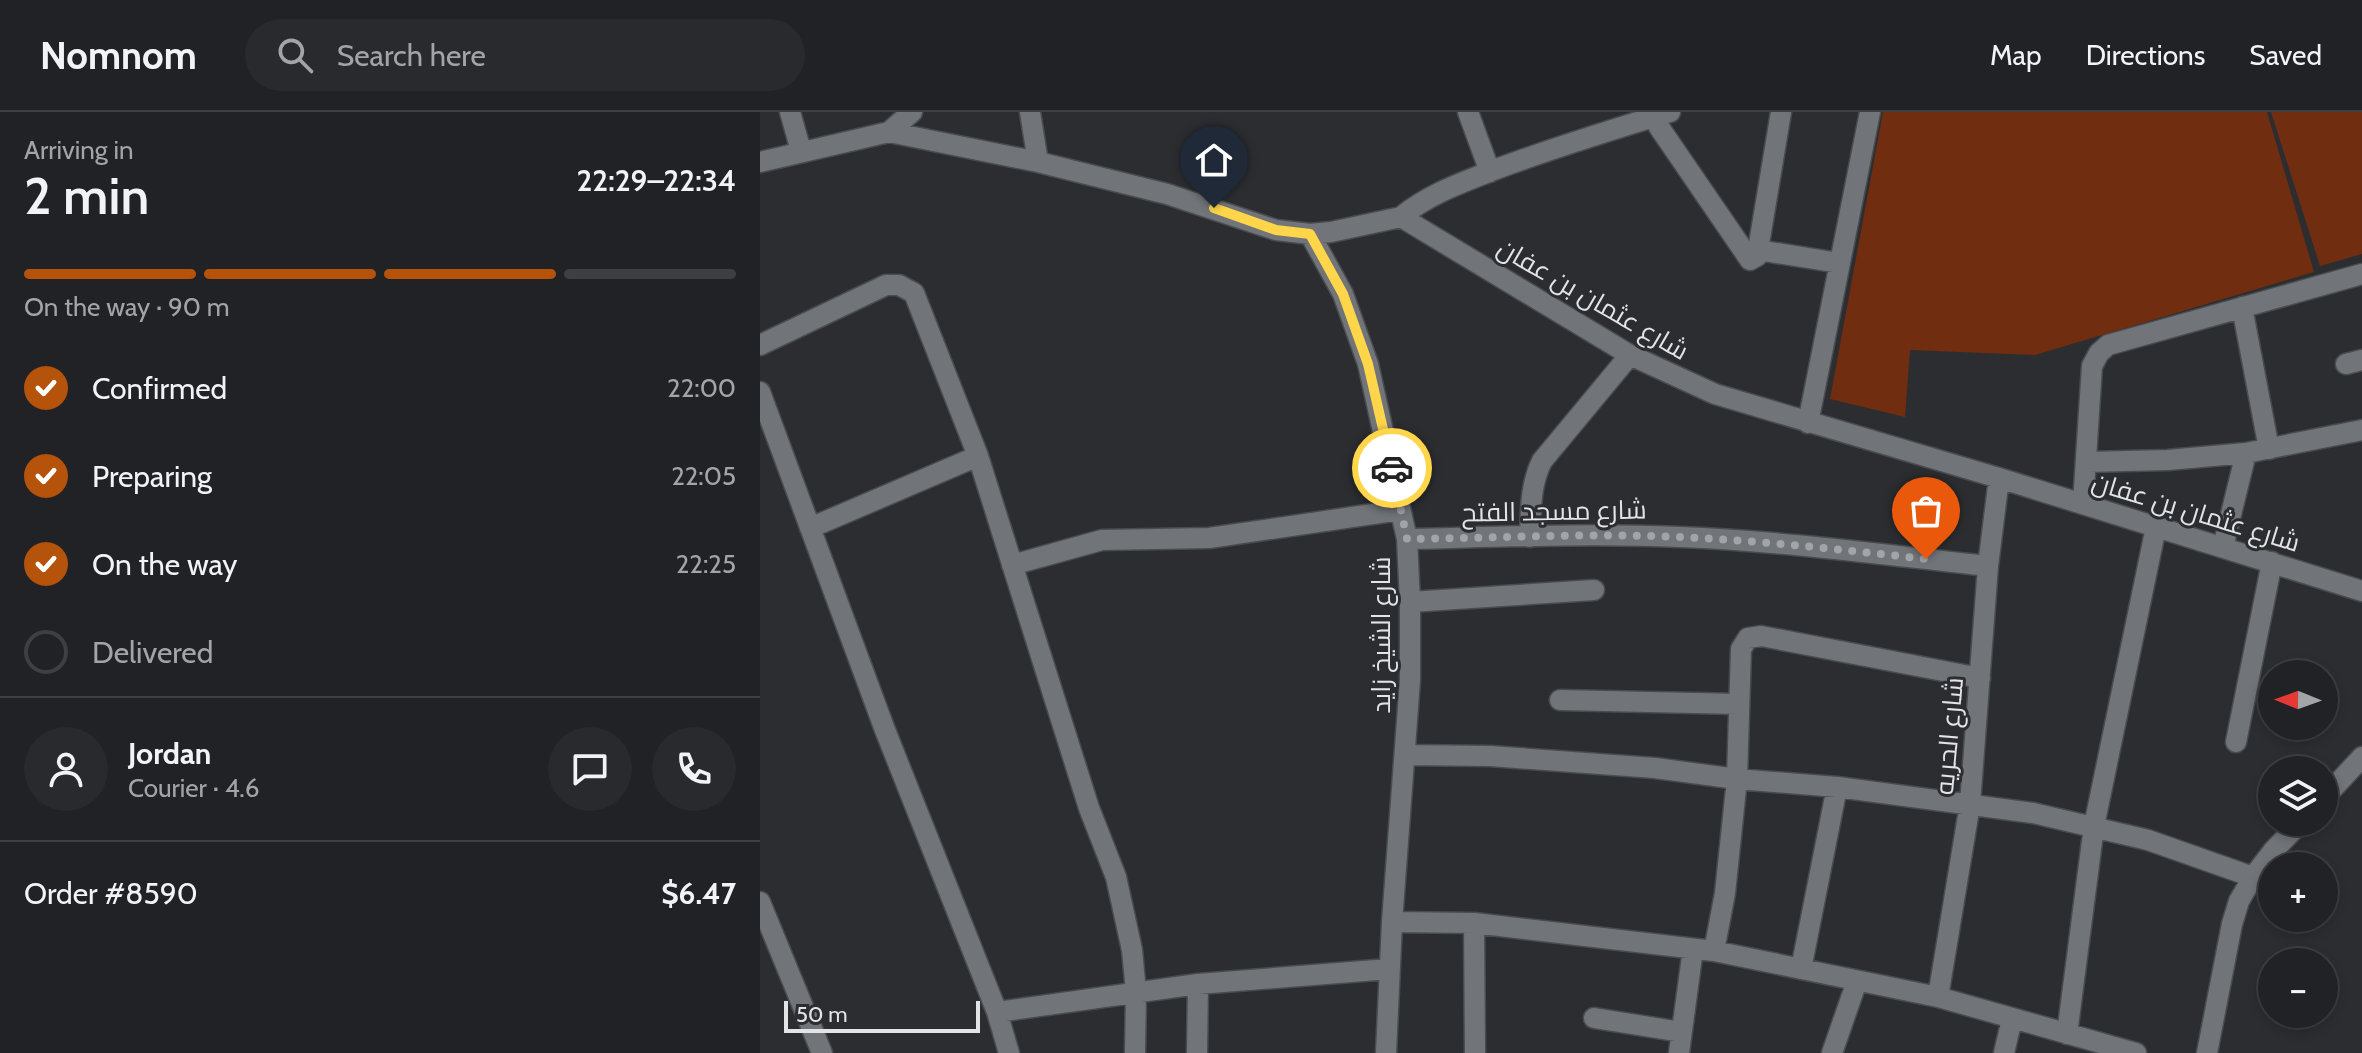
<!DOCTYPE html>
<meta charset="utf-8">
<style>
body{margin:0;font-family:Cabin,Cairo,sans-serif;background:#282a2d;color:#f1f3f6;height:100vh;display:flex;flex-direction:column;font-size:30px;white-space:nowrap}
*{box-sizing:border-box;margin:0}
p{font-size:26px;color:#a2a4a7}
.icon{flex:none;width:44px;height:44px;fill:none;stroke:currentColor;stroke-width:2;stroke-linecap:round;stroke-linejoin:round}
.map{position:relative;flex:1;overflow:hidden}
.side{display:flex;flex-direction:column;background:#202225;width:760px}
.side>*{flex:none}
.needle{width:52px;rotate:271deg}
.buttons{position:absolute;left:1498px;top:548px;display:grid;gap:16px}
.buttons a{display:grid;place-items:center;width:80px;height:80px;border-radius:50%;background:#202225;box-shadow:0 4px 12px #0003,0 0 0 2px #3d3f42;font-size:40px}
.scale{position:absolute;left:24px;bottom:20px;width:196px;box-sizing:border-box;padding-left:8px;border:4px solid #e2e4e6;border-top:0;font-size:22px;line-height:28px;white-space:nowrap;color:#e2e4e6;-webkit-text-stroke:6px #2b2d31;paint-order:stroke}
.pin{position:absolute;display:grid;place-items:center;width:68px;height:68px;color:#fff;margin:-82px -34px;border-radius:50% 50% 50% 0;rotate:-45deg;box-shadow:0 0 8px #0007}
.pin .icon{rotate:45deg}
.courier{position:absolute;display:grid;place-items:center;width:80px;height:80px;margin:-40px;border:6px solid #ffd54a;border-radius:50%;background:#fff;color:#222;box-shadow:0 2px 10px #0007}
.summary em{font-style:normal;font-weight:600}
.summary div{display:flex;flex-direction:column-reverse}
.summary{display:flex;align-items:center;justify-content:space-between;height:136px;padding:0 24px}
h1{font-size:52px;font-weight:600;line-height:60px}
.bar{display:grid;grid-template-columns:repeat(4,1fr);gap:12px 8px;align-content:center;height:96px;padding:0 24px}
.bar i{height:10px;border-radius:6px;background:#3d3f42}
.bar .on{background:#b45309}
.bar p{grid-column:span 4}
.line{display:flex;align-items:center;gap:20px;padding:0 24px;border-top:2px solid #3d3f42}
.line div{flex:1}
.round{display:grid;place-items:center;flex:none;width:84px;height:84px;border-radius:42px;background:#282a2d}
ol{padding:0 24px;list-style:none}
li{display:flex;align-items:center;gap:24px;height:88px}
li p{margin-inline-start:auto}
li .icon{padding:8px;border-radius:50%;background:#b45309;color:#fff;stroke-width:4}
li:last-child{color:#a2a4a7}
li i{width:44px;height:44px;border:4px solid #3d3f42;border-radius:50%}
header{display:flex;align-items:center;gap:48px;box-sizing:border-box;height:112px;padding:0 40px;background:#202225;border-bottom:2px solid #3d3f42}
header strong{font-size:38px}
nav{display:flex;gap:44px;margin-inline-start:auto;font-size:28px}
.search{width:560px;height:72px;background:#282a2d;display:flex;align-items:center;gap:20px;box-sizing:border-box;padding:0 28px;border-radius:44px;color:#a2a4a7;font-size:30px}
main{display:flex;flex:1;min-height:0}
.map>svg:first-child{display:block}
.green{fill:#702d0f}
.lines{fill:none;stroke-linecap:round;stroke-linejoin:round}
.street-casing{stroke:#494c4e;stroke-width:23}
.street{stroke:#717479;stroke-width:20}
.done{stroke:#a2a4a7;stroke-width:8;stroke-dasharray:0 14.4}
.route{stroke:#ffd54a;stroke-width:10}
.labels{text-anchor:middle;stroke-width:6;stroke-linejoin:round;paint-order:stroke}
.street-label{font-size:26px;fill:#e2e4e6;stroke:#2b2d31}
</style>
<header>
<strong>Nomnom</strong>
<div class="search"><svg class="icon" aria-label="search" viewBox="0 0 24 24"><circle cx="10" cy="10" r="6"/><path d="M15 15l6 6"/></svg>Search here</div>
<nav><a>Map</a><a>Directions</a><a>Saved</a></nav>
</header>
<main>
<section class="side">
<div class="summary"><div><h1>2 min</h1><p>Arriving in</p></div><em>22:29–22:34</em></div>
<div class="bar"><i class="on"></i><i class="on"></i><i class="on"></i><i></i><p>On the way · 90 m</p></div>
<ol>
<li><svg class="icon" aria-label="check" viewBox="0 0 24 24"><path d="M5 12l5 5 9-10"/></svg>Confirmed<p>22:00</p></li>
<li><svg class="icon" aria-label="check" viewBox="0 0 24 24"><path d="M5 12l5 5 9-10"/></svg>Preparing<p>22:05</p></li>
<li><svg class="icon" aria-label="check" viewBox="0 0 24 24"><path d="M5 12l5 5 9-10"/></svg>On the way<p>22:25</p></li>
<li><i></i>Delivered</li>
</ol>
<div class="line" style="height:144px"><a class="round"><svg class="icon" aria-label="person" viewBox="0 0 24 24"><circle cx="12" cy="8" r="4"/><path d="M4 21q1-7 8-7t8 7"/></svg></a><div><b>Jordan</b><p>Courier · 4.6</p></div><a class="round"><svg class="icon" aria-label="chat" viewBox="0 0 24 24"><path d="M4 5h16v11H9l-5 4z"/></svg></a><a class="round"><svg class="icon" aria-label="phone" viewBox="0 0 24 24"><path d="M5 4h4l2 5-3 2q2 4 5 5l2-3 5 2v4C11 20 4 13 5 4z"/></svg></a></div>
<div class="line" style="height:104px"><div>Order #8590</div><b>$6.47</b></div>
</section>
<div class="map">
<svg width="1602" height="941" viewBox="0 0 1602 941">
<rect width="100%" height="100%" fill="#2b2d31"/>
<!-- green -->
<path class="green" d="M 1123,0 L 1507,0 L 1554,160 L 1275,243 L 1150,238 L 1145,305 L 1070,287 Z
M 1511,0 L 1602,0 L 1602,142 L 1560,154 Z"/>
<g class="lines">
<defs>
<path id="street" d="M 30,0 L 41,39
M 270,0 L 278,50
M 708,0 L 730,60
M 892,0 L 899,15 L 990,148 L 997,144 L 1021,0
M 129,20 L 152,0
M 0,50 L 129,20 L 278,50 L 407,82 L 516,118 L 550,122 L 571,120 L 641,105 L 870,243 L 955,282 L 1239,366 L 1602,479
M 641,105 C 669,82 701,71 734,58 C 792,36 851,18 910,0
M 550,122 L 583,182 L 608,252 L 647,427 L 650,490 L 650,568 L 632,810 L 626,941
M 998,138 L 1079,151
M 1482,195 L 1509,337
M 0,233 L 126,173 L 139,173 L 154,181 L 218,344 L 329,696 L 356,765 L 372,838 L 376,880 L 375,941
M 1586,252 L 1602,248
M 0,280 L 125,618 L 237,900 L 249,941
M 1048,311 L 1110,0
M 1326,350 L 1408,348 L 1486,341 L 1602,318
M 1323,392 L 1332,254 L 1339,241 L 1348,233 L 1602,162
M 50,416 L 218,344
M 770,425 C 771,398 770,373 782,349 L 870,243
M 647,427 C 737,425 829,421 920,425 C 1023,429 1125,443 1228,454
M 1463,435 L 1486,341
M 252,453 L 342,428 L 449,426 L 640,398
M 650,490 L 834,478
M 800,588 L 978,592
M 1476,630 L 1512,450
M 645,643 L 730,644 L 895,656 L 977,667 L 1077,675 L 1273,701 L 1388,728 L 1493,765
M 1564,686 L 1602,645
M 0,790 L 62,941
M 632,810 L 714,811 L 954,839 L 1178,885 L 1376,941
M 714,811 L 715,941
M 954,839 L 965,781 L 977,667 L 981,537 L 988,526 L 1001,524 L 1220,566
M 1041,857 L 1077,675
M 1178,885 L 1210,692 L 1228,454 L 1239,366
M 237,900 L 438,872 L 629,857
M 834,906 L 921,920
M 1307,922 L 1334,714 L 1396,415
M 437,941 L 438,872
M 919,941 L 933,837
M 1072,941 L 1097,869
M 1244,941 L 1252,907
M 1447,941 L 1472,812 L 1479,789 L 1493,765 L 1513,739 L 1541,710"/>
</defs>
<!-- street casing -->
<use href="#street" class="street-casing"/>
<!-- street -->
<use href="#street" class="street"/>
</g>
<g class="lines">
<!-- done -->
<path class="done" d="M 632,356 L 647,427 C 738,426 830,421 922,425 C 1004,429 1085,438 1166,447"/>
<!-- route -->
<path class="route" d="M 454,96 L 516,118 L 550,122 L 583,182 L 608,252 L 632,356"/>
</g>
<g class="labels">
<!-- street labels -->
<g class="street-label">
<text transform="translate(833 187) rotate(30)" y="9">شارع عثمان بن عفان</text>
<text transform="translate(794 399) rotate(-1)" y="9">شارع مسجد الفتح</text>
<text transform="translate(1436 400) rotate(17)" y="9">شارع عثمان بن عفان</text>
<text transform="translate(621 523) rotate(-90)" y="9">شارع الشيخ زايد</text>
<text transform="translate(1189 624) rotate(-85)" y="9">شارع الحريه</text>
</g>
</g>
</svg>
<div class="buttons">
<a><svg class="needle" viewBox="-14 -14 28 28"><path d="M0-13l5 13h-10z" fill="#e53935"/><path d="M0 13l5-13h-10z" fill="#a2a4a7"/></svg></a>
<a><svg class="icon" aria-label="layers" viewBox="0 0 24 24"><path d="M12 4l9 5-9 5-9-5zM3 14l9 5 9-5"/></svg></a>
<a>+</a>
<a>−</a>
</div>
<div class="scale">50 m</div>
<div class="pin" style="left:1166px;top:447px;background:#ea580c"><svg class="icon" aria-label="bag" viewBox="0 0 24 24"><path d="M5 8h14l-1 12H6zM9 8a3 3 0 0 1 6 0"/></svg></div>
<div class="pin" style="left:454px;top:96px;background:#1f2937"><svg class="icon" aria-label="home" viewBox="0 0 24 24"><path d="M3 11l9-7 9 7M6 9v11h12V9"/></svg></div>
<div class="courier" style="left:632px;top:356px"><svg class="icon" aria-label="car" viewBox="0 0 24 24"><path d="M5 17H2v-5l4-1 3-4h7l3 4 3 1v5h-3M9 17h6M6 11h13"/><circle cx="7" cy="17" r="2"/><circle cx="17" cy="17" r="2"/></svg></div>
</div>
</main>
